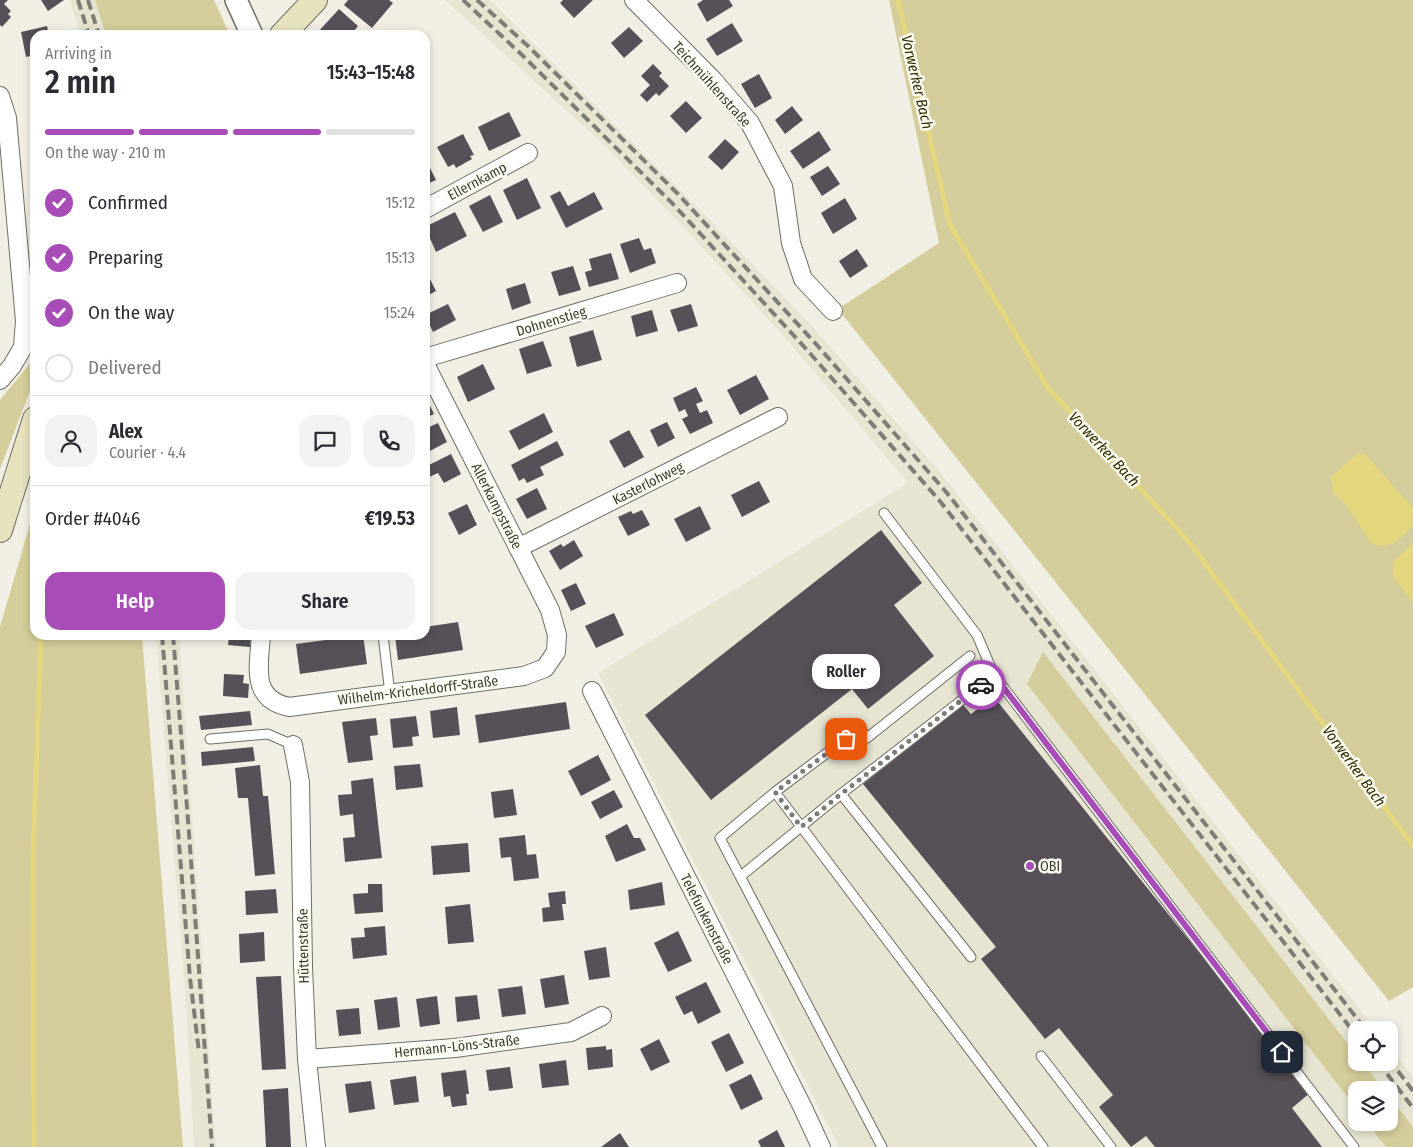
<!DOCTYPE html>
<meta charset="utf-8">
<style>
body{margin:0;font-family:"Fira Sans Condensed",sans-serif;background:#f2f2f3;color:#2b2b33;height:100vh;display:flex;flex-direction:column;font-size:19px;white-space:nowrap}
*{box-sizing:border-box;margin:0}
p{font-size:16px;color:#7c7c81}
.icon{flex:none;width:28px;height:28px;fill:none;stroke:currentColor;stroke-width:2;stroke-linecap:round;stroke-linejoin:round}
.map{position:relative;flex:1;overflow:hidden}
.details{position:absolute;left:30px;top:30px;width:400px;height:610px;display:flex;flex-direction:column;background:#fff;border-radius:15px;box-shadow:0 2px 8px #0003}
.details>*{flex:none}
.controls{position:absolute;left:1348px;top:1021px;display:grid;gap:10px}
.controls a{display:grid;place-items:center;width:50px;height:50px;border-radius:10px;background:#fff;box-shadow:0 2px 8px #0003;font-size:25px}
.pin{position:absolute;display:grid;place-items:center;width:42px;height:42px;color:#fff;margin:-21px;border-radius:10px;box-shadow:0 2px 8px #0006}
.courier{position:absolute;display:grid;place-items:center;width:50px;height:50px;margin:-25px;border:4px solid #a84db8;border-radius:50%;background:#fff;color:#222;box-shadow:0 1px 6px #0007}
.bubble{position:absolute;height:35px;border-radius:15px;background:#fff;box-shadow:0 2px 8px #0003;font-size:16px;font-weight:600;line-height:35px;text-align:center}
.summary em{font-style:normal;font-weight:600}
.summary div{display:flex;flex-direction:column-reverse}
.summary{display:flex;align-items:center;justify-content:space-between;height:85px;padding:0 15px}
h1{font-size:32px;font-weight:600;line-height:38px}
.bar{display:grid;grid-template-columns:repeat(4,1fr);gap:8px 5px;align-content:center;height:60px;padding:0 15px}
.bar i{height:6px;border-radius:4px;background:#e1e1e2}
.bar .active{background:#a84db8}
.bar p{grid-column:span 4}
.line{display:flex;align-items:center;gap:12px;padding:0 15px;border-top:1px solid #e1e1e2}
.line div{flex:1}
.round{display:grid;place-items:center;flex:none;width:52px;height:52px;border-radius:15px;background:#f2f2f3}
ol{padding:0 15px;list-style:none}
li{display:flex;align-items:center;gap:15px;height:55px}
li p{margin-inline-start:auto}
li .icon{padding:5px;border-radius:50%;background:#a84db8;color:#fff;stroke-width:4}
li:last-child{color:#7c7c81}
li i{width:28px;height:28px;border:2px solid #e1e1e2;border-radius:50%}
.action{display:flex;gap:10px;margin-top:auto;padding:10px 15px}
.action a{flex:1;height:58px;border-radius:15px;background:#a84db8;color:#fff;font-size:20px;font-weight:600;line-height:58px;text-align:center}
.action a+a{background:#f2f2f3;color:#2b2b33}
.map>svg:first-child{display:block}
.built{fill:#e7e5d2}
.green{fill:#d4cc9a}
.water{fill:#e4d67d}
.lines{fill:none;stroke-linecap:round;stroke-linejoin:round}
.stream{stroke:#e4d67d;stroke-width:5}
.building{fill:#575058}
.service-casing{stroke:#6f6e64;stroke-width:11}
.minor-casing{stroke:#6f6e64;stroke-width:20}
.tertiary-casing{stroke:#6f6e64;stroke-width:24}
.secondary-casing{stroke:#6f6e64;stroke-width:26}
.service{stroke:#fff;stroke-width:9}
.minor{stroke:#fff;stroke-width:18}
.tertiary{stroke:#fff;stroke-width:21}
.secondary{stroke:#e7e2be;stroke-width:24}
.rail{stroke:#7d7c75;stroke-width:4;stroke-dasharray:10 5;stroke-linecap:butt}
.done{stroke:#7c7b74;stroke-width:5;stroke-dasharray:0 9}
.route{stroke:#a84db8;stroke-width:6}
.poi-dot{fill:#a84db8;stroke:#fefdf1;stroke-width:2}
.labels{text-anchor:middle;stroke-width:5;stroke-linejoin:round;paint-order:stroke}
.street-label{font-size:14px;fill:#3d3d38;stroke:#fefdf1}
.poi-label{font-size:14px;fill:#3d3d38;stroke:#fefdf1;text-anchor:start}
.water-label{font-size:15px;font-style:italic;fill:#332d05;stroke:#fefdf1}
</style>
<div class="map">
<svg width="1413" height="1147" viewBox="0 0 1413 1147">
<rect width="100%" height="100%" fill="#f1efe4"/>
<!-- built -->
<path class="built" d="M 70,0 L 95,0 L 106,35 L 80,35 Z
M 445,0 L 490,0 L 707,217 L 811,325 L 936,467 L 1376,1030 L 1356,1030 L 1356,1054 L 1043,653 L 1028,684 L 1356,1108 L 1356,1122 L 1367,1123 L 1386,1147 L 839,1147 L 598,673 L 908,483 L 787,340 L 688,232 L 602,143 Z
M 156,635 L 179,635 L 216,1147 L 194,1147 L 185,986 Z
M 1389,1046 L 1413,1077 L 1413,1127 L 1389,1096 L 1389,1090 L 1384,1090 L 1363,1063 L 1389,1062 Z"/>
<!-- green -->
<path class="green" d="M 95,0 L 214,0 L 230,35 L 106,35 Z
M 889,0 L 1413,0 L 1413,987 L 1389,1001 L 838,309 L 939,243 Z
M 32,361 L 35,367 L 35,378 L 0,469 L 0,400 Z
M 35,507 L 35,635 L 142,636 L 183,1147 L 0,1147 L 0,627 Z
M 1043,652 L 1356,1054 L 1356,1062 L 1363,1063 L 1384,1090 L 1356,1090 L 1356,1108 L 1027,684 Z
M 1389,1096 L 1413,1127 L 1413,1147 L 1386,1147 L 1367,1123 L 1389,1122 Z"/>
<!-- water -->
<path class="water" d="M 1357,454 L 1365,454 L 1413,508 L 1413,525 C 1400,539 1392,550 1372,544 L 1344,502 L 1334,494 L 1331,477 Z
M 1413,543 L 1413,603 L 1393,576 L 1393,562 Z"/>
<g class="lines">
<!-- stream -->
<path class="stream" d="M 898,0 L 950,225 L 1048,388 L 1190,543 L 1413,846
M 34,1147 L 33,858 L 41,635"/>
</g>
<!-- building -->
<path class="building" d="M 0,0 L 8,0 L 4,4 L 11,11 L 8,14 L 11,17 L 2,27 L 0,25 Z
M 41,0 L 64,0 L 48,11 Z
M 348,0 L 389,0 L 393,3 L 372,28 L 344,5 Z
M 563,0 L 593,0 L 574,18 L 560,3 Z
M 703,0 L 729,0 L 733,6 L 707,22 L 697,4 Z
M 339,9 L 358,26 L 351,35 L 321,35 L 318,32 Z
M 732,23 L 743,41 L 717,56 L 706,39 Z
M 47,26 L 49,35 L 35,35 L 35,55 L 26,57 L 21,32 Z
M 629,27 L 643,41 L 624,58 L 611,43 Z
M 653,64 L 662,73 L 659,76 L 669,86 L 659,96 L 656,93 L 647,102 L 640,95 L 650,85 L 641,76 Z
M 759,74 L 772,98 L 755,108 L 741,84 Z
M 686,101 L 702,118 L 686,133 L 670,116 Z
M 792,106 L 803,120 L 785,134 L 775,120 Z
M 509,112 L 521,136 L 489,151 L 478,127 Z
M 35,119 L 35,137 L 34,138 L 30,120 Z
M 819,131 L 831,150 L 803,169 L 790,151 Z
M 463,134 L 474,155 L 470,156 L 472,159 L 456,168 L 454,164 L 448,167 L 437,147 Z
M 725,139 L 739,152 L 722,170 L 708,157 Z
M 425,158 L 436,180 L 425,185 Z
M 828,166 L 840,184 L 822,196 L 810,177 Z
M 527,178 L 541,208 L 517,220 L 503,190 Z
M 560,191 L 568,206 L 594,192 L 603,209 L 566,228 L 550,196 Z
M 490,195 L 503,222 L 483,232 L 469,206 Z
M 845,198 L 857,219 L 833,234 L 821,213 Z
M 455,212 L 467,236 L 436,252 L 425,227 Z
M 639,238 L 644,250 L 651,248 L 656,263 L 630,273 L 620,244 Z
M 857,249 L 868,266 L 850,278 L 839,261 Z
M 611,253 L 619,279 L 589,287 L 585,272 L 592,270 L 589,259 Z
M 573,266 L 581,290 L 559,296 L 551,272 Z
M 427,273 L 436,291 L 425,297 L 425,274 Z
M 525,283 L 531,303 L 512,310 L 506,289 Z
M 448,304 L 456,320 L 433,332 L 425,315 Z
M 691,304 L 698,326 L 678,332 L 670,310 Z
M 652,310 L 658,331 L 636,337 L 631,316 Z
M 593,330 L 602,360 L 577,367 L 569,337 Z
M 543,341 L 552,366 L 527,374 L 519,349 Z
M 483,364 L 495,389 L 468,402 L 457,377 Z
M 756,375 L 769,399 L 740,415 L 727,390 Z
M 696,387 L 703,401 L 696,404 L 700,413 L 707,410 L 713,423 L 690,434 L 682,419 L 688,416 L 685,409 L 679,412 L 673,398 Z
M 425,395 L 434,414 L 425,418 Z
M 544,413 L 553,432 L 519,450 L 509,431 Z
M 667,422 L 675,438 L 658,447 L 650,430 Z
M 438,423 L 447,442 L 426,453 L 425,429 Z
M 629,430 L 644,457 L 624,468 L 609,441 Z
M 557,441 L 564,455 L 540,467 L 544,475 L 527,483 L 524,478 L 519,481 L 511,465 Z
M 451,454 L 461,474 L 444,483 L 438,473 L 425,479 L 425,467 Z
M 759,481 L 770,502 L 742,517 L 731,495 Z
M 537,488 L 547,509 L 527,519 L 516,499 Z
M 467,504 L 477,525 L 459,535 L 448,513 Z
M 700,506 L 711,529 L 686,542 L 674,519 Z
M 642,510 L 650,525 L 628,536 L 618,517 L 631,511 L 633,514 Z
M 881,530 L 922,583 L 894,605 L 934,656 L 868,709 L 852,689 L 711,800 L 645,715 Z
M 574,540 L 583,556 L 560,570 L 549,551 L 561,544 L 563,547 Z
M 576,583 L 586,604 L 571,611 L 561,590 Z
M 614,613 L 624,635 L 596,648 L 585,626 Z
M 458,622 L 463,650 L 398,660 L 395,635 L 425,635 L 425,627 Z
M 229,635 L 251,635 L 250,647 L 228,645 Z
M 363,635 L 367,664 L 300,674 L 296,644 Z
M 224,674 L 244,675 L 243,683 L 249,684 L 248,698 L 223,696 Z
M 994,697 L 1311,1092 L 1292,1108 L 1322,1147 L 1155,1147 L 1146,1136 L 1131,1147 L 1099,1107 L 1113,1095 L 1059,1028 L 1045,1039 L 981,959 L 996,947 L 863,784 L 963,705 L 971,714 Z
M 566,702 L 570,729 L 479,743 L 475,715 Z
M 457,707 L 460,735 L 433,738 L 430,711 Z
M 250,711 L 252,725 L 201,730 L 199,716 Z
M 416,716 L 419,736 L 412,737 L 413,746 L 393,748 L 390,719 Z
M 376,718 L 378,735 L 370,736 L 373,760 L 348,763 L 342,722 Z
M 253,747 L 255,761 L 202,766 L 201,752 Z
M 598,755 L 611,780 L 581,796 L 568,771 Z
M 420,764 L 423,787 L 396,790 L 394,766 Z
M 260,765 L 263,796 L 268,796 L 275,874 L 255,876 L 248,798 L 238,798 L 235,768 Z
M 373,778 L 382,858 L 345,862 L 343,838 L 355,837 L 353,814 L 340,816 L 338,795 L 352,794 L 351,781 Z
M 513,789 L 517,815 L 494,818 L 491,792 Z
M 614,790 L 623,807 L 600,819 L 591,802 Z
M 627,824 L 634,838 L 640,838 L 646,850 L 616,862 L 605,836 Z
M 525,835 L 527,855 L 536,854 L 539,878 L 514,881 L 511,857 L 501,858 L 499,838 Z
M 468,843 L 470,872 L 433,875 L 431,846 Z
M 662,882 L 665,905 L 630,910 L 628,890 Z
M 368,884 L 382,884 L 383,912 L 355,914 L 353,894 L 368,893 Z
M 276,889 L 278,913 L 246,915 L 245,891 Z
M 565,891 L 566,904 L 562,904 L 564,920 L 543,922 L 542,908 L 550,907 L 548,893 Z
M 470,904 L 474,942 L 448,944 L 445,907 Z
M 385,926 L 387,955 L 353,959 L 351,938 L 365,937 L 364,928 Z
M 678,931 L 692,961 L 668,972 L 654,943 Z
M 264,932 L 265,961 L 240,963 L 239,934 Z
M 606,947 L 610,977 L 589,980 L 584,951 Z
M 564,975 L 569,1004 L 545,1008 L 540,979 Z
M 281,976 L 286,1069 L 262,1070 L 256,977 Z
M 706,982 L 721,1012 L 698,1024 L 692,1011 L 684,1015 L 675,997 Z
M 522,986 L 526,1014 L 502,1017 L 498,989 Z
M 477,995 L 480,1019 L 457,1022 L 455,997 Z
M 437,996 L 440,1024 L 420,1027 L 416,999 Z
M 397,997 L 400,1027 L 378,1030 L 374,1000 Z
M 359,1008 L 361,1034 L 339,1036 L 336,1010 Z
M 729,1033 L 744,1063 L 726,1072 L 711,1042 Z
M 659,1039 L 670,1062 L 651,1071 L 640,1049 Z
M 606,1046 L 606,1050 L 612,1049 L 613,1067 L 588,1070 L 586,1048 Z
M 566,1060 L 569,1085 L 542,1088 L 539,1064 Z
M 510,1067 L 513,1088 L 489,1091 L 486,1070 Z
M 466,1070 L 469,1094 L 466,1094 L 467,1105 L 452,1107 L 450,1096 L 444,1097 L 441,1073 Z
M 751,1074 L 763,1099 L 741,1110 L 729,1085 Z
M 416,1076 L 419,1102 L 394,1105 L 390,1080 Z
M 371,1081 L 375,1109 L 349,1113 L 345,1084 Z
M 288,1088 L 291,1147 L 266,1147 L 263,1090 Z
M 777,1130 L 785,1147 L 761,1147 L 758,1141 Z
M 620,1133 L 629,1147 L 601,1147 Z"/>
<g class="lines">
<defs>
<path id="service" d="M 884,513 L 977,635 L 994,675
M 383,635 L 390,694
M 210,739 L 268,734 L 293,745
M 775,792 L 1043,1147
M 841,794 L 994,675 L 1354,1147
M 741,876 L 841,794 L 971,957
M 1041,1056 L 1111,1147
M 882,1147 L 720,838 L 775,792 L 860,728 L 867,738 L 970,656"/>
<path id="minor" d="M 634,0 L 712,79 L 750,123 L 783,186 L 791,243 L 803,279 L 833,311
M 0,96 L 7,118 L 25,321 L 23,347 L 12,366 L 0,380
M 425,209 L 528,153
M 425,358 L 677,283
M 518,548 L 778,417
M 261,635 C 259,666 250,699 289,707 L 524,676 L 545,668 L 556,652 L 557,635 L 550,610 L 425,364
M 592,691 L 802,1106 L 821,1147
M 293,745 L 300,782 L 303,966 L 307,1059 L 316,1147
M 307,1059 L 455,1048 L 571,1032 L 602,1016"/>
<path id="tertiary" d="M 236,0 L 252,35"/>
<path id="secondary" d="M 282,35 L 315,0
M 0,530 L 35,419"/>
</defs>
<!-- service casing -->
<use href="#service" class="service-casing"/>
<!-- minor casing -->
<use href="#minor" class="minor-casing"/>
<!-- tertiary casing -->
<use href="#tertiary" class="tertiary-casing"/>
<!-- secondary casing -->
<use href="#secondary" class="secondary-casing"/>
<!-- service -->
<use href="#service" class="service"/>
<!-- minor -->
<use href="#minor" class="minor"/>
<!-- tertiary -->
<use href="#tertiary" class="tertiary"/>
<!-- secondary -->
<use href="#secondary" class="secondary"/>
<!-- rail -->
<path class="rail" d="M 78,0 L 89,35
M 88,0 L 99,35
M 463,0 L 520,53 L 673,204 L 808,351 L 939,500 L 1356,1035
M 477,0 L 528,46 L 678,194 L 816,344 L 947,493 L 1366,1030
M 162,635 L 190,978 L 199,1052
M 173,635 L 188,820 L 212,1147
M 1389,1059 L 1413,1091
M 1378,1062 L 1413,1108"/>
</g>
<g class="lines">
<!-- done -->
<path class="done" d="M 846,739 L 775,792 L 801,827 L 841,794 L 981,685"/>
<!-- route -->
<path class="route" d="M 981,685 L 994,675 L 1282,1052"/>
</g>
<!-- markers -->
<circle class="poi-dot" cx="1030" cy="866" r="5"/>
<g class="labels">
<!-- street labels -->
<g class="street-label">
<text transform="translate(712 84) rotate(48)" y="5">Teichmühlenstraße</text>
<text transform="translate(477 181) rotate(-28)" y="5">Ellernkamp</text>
<text transform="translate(551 321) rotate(-17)" y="5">Dohnenstieg</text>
<text transform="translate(648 483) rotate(-27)" y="5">Kasterlohweg</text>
<text transform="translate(497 506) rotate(63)" y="5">Allerkampstraße</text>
<text transform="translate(418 690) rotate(-7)" y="5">Wilhelm-Kricheldorff-Straße</text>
<text transform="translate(707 919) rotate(63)" y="5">Telefunkenstraße</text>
<text transform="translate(303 946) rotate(-91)" y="5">Hüttenstraße</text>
<text transform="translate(457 1046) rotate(-6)" y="5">Hermann-Löns-Straße</text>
</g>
<!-- poi labels -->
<g class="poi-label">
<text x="1040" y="871">OBI</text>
</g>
<!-- water labels -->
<g class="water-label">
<text transform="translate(917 82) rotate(77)" y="5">Vorwerker Bach</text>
<text transform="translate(1104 449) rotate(47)" y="5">Vorwerker Bach</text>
<text transform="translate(1354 766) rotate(54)" y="5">Vorwerker Bach</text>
</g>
</g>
</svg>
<div class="controls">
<a><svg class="icon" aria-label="locate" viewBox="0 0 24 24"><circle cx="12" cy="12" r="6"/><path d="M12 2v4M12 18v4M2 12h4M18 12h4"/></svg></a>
<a><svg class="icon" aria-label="layers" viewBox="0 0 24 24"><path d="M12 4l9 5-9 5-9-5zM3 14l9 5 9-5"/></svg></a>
</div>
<div class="pin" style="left:846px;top:739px;background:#ea580c"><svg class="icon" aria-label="bag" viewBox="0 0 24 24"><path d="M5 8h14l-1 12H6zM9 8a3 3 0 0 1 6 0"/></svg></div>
<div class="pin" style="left:1282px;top:1052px;background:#1f2937"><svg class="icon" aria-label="home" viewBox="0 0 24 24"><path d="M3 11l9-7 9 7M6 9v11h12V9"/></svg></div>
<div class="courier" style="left:981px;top:685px"><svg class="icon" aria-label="car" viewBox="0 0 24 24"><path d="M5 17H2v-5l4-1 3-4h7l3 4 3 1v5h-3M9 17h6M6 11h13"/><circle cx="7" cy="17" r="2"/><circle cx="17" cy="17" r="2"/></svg></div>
<div class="bubble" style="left:812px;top:654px;width:68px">Roller</div>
<section class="details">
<div class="summary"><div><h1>2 min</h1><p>Arriving in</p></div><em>15:43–15:48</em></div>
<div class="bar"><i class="active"></i><i class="active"></i><i class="active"></i><i></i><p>On the way · 210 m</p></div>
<ol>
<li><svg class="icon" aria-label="check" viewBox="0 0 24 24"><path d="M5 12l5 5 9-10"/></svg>Confirmed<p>15:12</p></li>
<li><svg class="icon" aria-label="check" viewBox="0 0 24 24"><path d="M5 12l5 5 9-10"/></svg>Preparing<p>15:13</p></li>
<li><svg class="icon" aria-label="check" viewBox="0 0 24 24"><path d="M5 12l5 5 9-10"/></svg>On the way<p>15:24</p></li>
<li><i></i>Delivered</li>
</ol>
<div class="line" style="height:90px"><a class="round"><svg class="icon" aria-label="person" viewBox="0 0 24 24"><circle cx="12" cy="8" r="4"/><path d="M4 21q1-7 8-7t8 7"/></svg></a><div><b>Alex</b><p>Courier · 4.4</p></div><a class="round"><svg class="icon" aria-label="chat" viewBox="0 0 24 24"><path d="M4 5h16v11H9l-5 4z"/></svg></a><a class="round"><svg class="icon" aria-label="phone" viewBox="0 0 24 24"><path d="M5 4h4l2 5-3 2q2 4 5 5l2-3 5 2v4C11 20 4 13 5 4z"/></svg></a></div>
<div class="line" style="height:65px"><div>Order #4046</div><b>€19.53</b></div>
<div class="action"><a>Help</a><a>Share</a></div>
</section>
</div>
